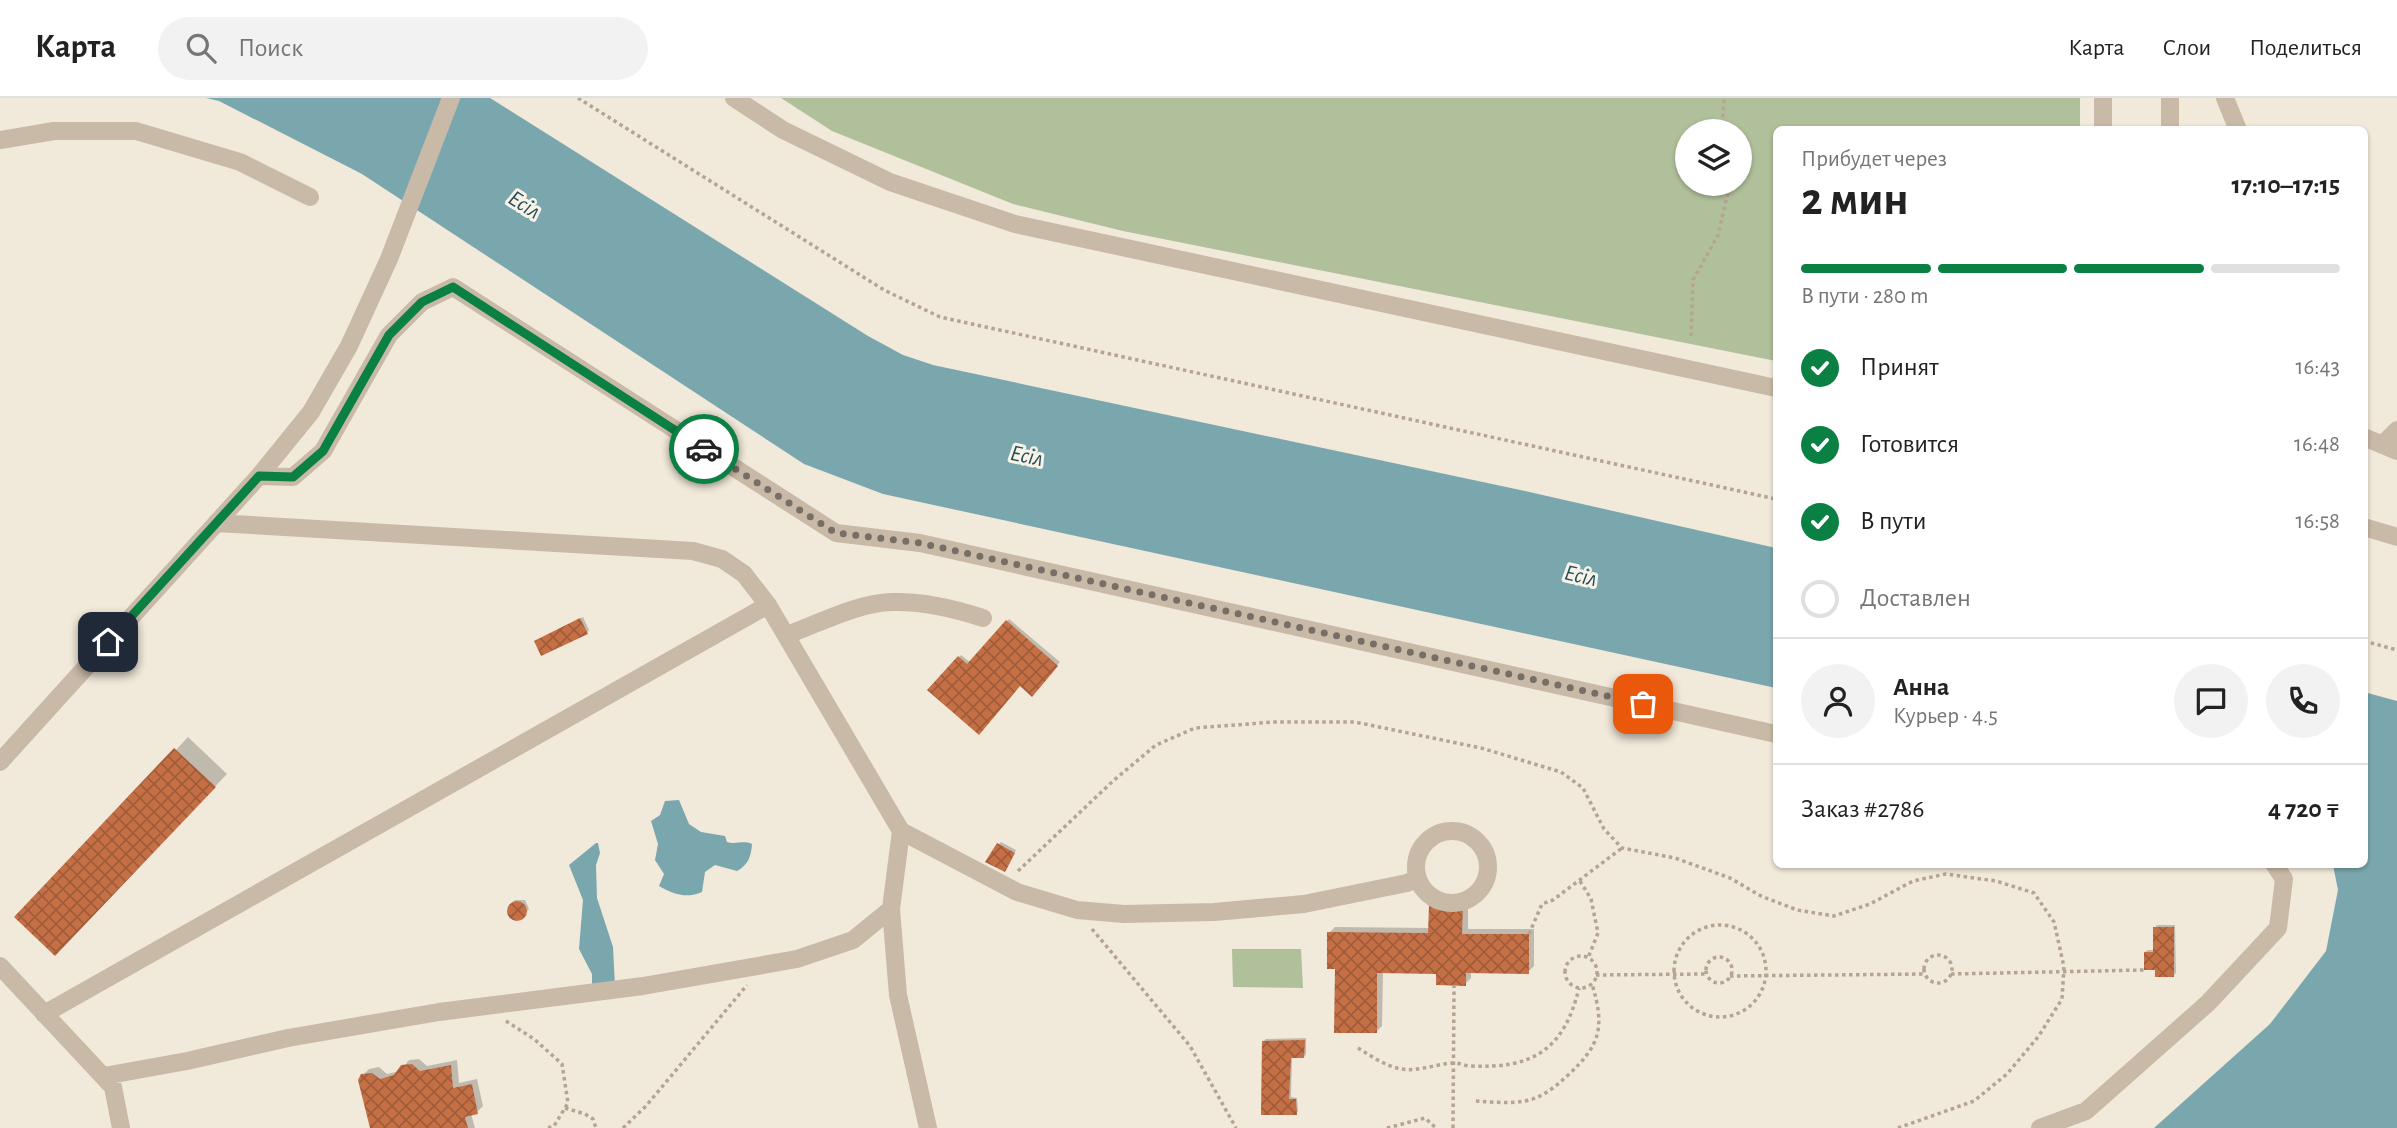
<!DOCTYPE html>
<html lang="ru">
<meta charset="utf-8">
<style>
body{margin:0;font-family:"Alegreya Sans",sans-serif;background:#f2f2f2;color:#222;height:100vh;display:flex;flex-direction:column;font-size:26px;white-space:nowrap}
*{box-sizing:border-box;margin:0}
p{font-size:23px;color:#767676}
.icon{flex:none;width:38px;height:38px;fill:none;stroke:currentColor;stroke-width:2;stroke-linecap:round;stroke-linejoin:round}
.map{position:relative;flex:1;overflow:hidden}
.sheet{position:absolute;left:1773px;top:28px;width:595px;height:742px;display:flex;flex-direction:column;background:#fff;border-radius:10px;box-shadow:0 2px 5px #0004}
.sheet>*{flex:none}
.tools{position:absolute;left:1675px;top:21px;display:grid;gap:14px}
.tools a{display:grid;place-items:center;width:77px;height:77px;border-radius:50%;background:#fff;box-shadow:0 2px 5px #0004;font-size:35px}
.pin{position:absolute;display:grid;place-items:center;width:60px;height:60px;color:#fff;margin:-30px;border-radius:14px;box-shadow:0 4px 10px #0006}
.courier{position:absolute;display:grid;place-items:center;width:70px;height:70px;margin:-35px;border:5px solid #0b8043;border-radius:50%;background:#fff;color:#222;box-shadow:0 2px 9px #0007}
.headline em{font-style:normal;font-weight:700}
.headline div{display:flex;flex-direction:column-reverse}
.headline{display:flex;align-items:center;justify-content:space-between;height:119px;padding:0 28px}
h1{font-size:46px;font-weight:700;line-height:52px}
.bar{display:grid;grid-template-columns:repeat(4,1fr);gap:10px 7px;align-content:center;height:84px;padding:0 28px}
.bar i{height:9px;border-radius:5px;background:#e0e0e0}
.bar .active{background:#0b8043}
.bar p{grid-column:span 4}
.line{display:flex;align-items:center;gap:18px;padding:0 28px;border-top:2px solid #e0e0e0}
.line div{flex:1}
.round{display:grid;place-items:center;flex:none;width:74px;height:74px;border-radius:37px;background:#f2f2f2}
ol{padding:0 28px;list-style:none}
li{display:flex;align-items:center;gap:21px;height:77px}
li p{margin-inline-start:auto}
li .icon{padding:7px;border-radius:50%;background:#0b8043;color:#fff;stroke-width:4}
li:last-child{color:#767676}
li i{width:38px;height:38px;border:4px solid #e0e0e0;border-radius:50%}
header{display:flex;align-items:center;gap:42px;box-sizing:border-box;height:98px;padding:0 35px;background:#fff;border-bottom:2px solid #e0e0e0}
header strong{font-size:33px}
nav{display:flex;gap:38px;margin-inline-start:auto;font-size:24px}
.search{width:490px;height:63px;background:#f2f2f2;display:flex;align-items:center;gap:18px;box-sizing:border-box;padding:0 24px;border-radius:38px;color:#767676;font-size:26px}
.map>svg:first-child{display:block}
.green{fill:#b0c09b;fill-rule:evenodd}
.water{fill:#7aa7ae}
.shadow{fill:#0003}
.building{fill:url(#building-cross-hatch)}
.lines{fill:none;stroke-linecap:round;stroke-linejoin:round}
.path{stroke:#b5a491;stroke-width:3.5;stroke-dasharray:3.5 3.5;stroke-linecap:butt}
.minor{stroke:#c9baa7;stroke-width:18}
.done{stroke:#776f66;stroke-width:7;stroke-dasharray:0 12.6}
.route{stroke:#0b8043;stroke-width:9}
.labels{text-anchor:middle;stroke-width:6;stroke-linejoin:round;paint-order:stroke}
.water-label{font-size:23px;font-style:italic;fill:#1d4e57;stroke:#f9f2e7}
</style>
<header>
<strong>Карта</strong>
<div class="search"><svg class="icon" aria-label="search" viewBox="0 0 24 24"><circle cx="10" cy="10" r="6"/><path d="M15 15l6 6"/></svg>Поиск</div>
<nav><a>Карта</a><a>Слои</a><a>Поделиться</a></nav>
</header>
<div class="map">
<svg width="2397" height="1030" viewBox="0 0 2397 1030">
<defs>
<pattern id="building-cross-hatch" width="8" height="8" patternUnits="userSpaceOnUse" patternTransform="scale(1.75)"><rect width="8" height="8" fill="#c56f45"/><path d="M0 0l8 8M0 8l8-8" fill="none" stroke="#a15c3a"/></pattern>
</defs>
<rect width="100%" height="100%" fill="#f1e9da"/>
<!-- green -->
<path class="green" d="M 781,0 L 2080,0 L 2080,31 L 1776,32 L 1776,263 L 1123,133 L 1013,106 L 832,33 ZM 1687,33 L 1740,33 L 1740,86 L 1687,86 Z
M 1232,851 L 1301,851 L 1303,890 L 1233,889 Z"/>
<!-- water -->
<path class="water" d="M 206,0 L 490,0 L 868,238 L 903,257 L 933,267 L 1525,393 L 1776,450 L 1776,590 L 883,396 L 804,366 L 362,76 L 219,3 Z
M 2364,594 L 2397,603 L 2397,1030 L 2154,1030 L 2270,926 L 2326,853 L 2338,792 L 2333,767 L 2364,766 Z
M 679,702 L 689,726 L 701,734 L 725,738 L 727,744 C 736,747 743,742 752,746 C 751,759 748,767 737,773 L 715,767 L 705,774 L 702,794 C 686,801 673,796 659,788 L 664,776 L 655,762 L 658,746 L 651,723 L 660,717 L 665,703 Z
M 596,745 L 598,745 L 600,755 L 596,767 L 597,800 L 613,849 L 615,888 L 592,890 L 592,876 L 579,851 L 583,802 L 569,767 Z"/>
<!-- shadow -->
<path class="shadow" d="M 583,519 L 589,532 L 587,535 L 539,541 Z
M 1009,521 L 1060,564 L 1032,596 L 1020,586 L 930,592 L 961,557 L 971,565 Z
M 188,639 L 227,676 L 68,843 L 176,652 Z
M 1001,744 L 1016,752 L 1007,770 L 998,747 Z
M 515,802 L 525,802 L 529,811 L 519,821 L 510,818 L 509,809 Z
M 1436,802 L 1468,802 L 1468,831 L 1534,831 L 1534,868 L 1528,874 L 1471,873 L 1471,880 L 1465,886 L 1437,874 L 1383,874 L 1382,928 L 1376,934 L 1337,870 L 1329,835 L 1335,829 L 1430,830 L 1430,808 Z
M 2157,827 L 2175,827 L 2176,875 L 2173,878 L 2156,871 L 2145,854 L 2148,852 L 2155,852 L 2155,829 Z
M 1306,940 L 1306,956 L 1304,959 L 1292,959 L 1291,999 L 1297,1000 L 1298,1013 L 1296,1015 L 1263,1015 L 1264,943 L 1266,941 Z
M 419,961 L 427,968 L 457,962 L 459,985 L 477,981 L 483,1008 L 477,1014 L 471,1016 L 475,1030 L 371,1030 L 363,977 L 369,971 L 379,969 L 387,976 L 400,973 L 409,962 Z"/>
<!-- building -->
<path class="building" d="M 580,520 L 588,536 L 541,558 L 534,543 Z
M 1006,522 L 1058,568 L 1032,599 L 1020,588 L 979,637 L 927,592 L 958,558 L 967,566 Z
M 174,650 L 216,689 L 55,858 L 14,819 Z
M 997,745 L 1015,755 L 1005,774 L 985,764 Z
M507 813a10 10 0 1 1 20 0a10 10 0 1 1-20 0Z
M 1429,807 L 1463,807 L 1462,836 L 1529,836 L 1529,876 L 1466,875 L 1466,888 L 1436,887 L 1436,876 L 1377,875 L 1377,935 L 1334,935 L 1335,871 L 1327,871 L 1327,834 L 1428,835 Z
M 2153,829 L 2174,829 L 2174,879 L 2155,879 L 2155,872 L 2144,872 L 2144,854 L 2153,854 Z
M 1305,942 L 1304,960 L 1291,960 L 1289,1001 L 1296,1001 L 1297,1017 L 1261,1017 L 1262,943 Z
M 412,966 L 420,973 L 451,967 L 453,990 L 472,986 L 478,1016 L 465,1019 L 468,1030 L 370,1030 L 358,982 L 361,976 L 372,975 L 380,981 L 394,977 L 401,967 Z"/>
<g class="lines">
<!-- path -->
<path class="path" d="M 578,0 L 884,192 L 940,219 L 1776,401
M 1722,33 L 1724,0
M 1691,238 L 1693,182 L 1718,137 L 1730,86
M 2364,543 L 2397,552
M 1018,773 L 1113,683 L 1156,647 L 1195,630 L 1274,624 L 1355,624 L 1481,650 L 1561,674 L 1583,690 L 1604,731 L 1622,750 L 1675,760 L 1730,780 L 1761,798 L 1797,812 L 1834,818 L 1870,806 L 1913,783 L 1946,776 L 1996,783 L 2034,795 L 2054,824 L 2064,869 L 2062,901 L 2038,939 L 2007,976 L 1974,1003 L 1898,1030
M 1580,783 L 1591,801 L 1598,835 L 1588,860
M1674 873a46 46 0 1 1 92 0a46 46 0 1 1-92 0Z
M 1092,831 L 1190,948 L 1236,1030
M 1529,836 L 1542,806 L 1553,802 L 1622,750
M1924 871a14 14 0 1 1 28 0a14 14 0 1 1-28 0Z
M1565 874a16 16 0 1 1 32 0a16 16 0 1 1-32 0Z
M1706 872a13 13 0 1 1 26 0a13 13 0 1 1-26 0Z
M 1951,876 L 2144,872
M 1596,877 L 1706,876
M 1730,878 L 1925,876
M 506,923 L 534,941 L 562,966 L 568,1005 L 554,1028 L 548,1030
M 1358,950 C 1376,961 1395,975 1417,971 C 1429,970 1443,965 1454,965 C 1460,965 1465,968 1470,968 C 1533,971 1564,952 1579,890
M 1476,1003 C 1492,1004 1510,1006 1525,1003 C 1542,1000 1555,989 1567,978 C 1601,947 1605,929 1592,886
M 565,1010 L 585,1016 L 593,1021 L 596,1030
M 623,1030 L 646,1008 L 747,887
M 1387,1030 L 1425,1020 L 1436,1030
M 1453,1030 L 1454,887"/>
<!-- minor -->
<path class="minor" d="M 734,0 L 783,32 L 890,84 L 1015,126 L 1776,290
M 2225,0 L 2238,32
M 2103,32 L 2103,0
M 2170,32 L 2170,0
M 0,42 L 54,33 L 136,33 L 240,64 L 310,99
M 2364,339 L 2397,353
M 2382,347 L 2397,332
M 259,378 L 293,379 L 323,353 L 389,237 L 422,204 L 453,189 L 836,435 L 920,445 L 1776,636
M 216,425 L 693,453 L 722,461 L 744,476 L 768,507 L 901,733 L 891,811 L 898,897 L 928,1030
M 2364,429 L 2397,439
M 787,537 C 820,525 857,505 892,504 C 923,503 953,510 983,520
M 0,664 L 259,378 L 311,314 L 349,248 L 389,161 L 451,0
M 901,733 L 1017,794 L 1077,812 L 1124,816 L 1214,814 L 1304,806 L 1407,785 L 1417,780
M1416 769a36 36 0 1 1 72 0a36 36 0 1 1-72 0Z
M 0,868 L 113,989 L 121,1030
M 44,916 L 768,507
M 104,978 L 187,963 L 288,940 L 439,914 L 643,888 L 797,861 L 853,842 L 891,811
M 2040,1030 L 2086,1013 L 2208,905 L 2278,830 L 2284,781 L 2274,766"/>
</g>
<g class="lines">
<!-- done -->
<path class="done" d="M 704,351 L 836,435 L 920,445 L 1643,606"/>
<!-- route -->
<path class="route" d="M 108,544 L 259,378 L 293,379 L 323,353 L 389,237 L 422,204 L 453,189 L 704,351"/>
</g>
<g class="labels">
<!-- water labels -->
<g class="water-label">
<text transform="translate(525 106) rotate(32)" y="8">Есіл</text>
<text transform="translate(1027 357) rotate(12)" y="8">Есіл</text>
<text transform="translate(1581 477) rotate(13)" y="8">Есіл</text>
</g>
</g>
</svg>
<div class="tools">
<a><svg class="icon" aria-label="layers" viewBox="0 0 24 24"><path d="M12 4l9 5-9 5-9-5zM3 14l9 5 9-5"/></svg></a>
</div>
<div class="pin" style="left:1643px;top:606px;background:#ea580c"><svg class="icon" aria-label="bag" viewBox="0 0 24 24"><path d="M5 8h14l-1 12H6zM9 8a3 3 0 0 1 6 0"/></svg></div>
<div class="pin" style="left:108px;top:544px;background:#1f2937"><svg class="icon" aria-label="home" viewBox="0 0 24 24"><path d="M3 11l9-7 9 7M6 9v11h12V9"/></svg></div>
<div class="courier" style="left:704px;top:351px"><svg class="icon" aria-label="car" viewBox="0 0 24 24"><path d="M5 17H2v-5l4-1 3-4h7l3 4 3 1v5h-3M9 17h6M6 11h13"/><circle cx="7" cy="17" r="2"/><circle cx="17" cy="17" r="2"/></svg></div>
<section class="sheet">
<div class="headline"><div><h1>2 мин</h1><p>Прибудет через</p></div><em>17:10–17:15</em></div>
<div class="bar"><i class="active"></i><i class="active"></i><i class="active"></i><i></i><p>В пути · 280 m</p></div>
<ol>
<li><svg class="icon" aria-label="check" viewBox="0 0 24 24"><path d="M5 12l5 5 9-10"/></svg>Принят<p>16:43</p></li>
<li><svg class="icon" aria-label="check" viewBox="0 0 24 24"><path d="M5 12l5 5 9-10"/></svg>Готовится<p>16:48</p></li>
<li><svg class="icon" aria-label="check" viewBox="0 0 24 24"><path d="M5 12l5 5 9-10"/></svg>В пути<p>16:58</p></li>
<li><i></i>Доставлен</li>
</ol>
<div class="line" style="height:126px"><a class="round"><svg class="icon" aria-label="person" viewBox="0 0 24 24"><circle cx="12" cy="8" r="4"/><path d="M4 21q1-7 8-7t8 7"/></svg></a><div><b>Анна</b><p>Курьер · 4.5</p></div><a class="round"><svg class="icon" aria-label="chat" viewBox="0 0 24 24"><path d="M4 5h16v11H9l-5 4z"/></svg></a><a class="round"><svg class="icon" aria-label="phone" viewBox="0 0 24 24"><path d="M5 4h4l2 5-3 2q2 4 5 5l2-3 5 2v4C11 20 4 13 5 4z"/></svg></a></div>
<div class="line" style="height:91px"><div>Заказ #2786</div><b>4 720 ₸</b></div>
</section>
</div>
